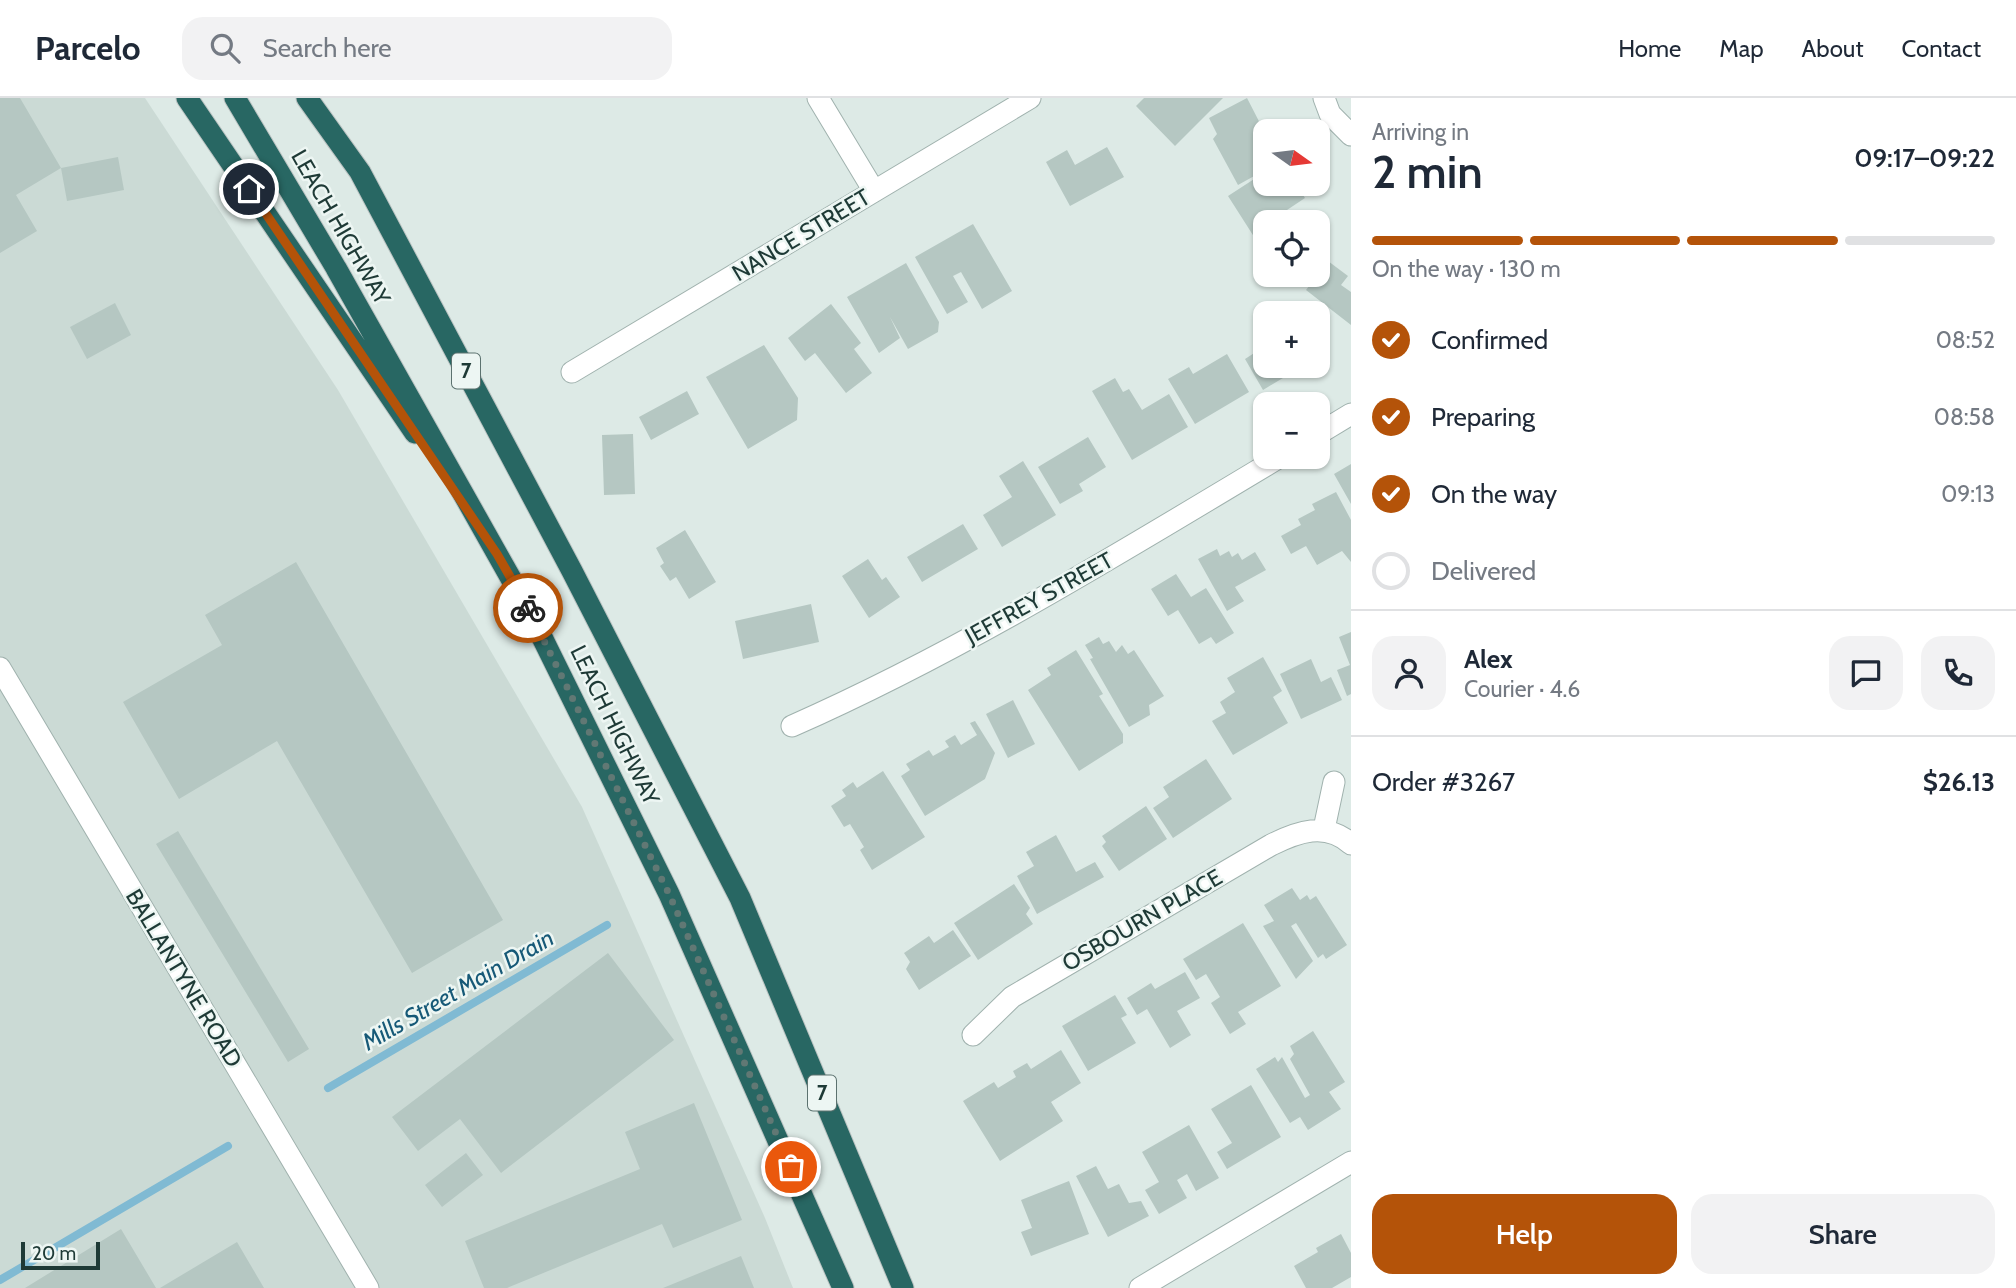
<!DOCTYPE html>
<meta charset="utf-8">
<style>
body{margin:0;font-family:Cabin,sans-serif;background:#f2f2f3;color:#1f2937;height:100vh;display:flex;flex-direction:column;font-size:26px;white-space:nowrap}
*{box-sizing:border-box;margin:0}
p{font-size:23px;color:#747a83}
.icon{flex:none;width:38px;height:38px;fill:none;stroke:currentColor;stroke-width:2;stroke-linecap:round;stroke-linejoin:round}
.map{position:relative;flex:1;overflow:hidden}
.side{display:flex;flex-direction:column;background:#fff;width:665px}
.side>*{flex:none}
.needle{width:46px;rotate:104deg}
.buttons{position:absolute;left:1253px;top:21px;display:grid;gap:14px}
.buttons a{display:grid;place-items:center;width:77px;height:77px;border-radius:14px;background:#fff;box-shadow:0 2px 5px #0004;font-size:35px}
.scale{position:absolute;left:21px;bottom:18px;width:79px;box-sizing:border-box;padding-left:7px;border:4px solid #1e3a36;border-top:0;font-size:19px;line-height:24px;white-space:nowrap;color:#1e3a36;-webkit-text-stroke:5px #edf6f3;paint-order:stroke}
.pin{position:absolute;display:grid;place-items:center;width:60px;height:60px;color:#fff;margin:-30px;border:4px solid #fff;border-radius:50%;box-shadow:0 2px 7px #0007}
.courier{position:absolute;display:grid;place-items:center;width:70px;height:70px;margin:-35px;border:5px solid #b45309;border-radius:50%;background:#fff;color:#222;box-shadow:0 2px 9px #0007}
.summary em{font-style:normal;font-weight:600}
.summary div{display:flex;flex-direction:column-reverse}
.summary{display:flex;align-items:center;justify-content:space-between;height:119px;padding:0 21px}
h1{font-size:46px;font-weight:600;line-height:52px}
.bar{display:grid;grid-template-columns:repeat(4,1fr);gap:10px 7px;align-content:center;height:84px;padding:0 21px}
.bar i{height:9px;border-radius:5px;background:#e0e1e3}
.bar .active{background:#b45309}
.bar p{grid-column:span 4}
.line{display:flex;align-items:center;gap:18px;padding:0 21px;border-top:2px solid #e0e1e3}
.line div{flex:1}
.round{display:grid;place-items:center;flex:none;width:74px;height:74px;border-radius:21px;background:#f2f2f3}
ol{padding:0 21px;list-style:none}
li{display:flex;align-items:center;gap:21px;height:77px}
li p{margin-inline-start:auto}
li .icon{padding:7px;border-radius:50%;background:#b45309;color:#fff;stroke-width:4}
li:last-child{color:#747a83}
li i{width:38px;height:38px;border:4px solid #e0e1e3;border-radius:50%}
.primary-button{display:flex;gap:14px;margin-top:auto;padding:14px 21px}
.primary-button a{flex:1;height:80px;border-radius:21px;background:#b45309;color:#fff;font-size:28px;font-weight:600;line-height:80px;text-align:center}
.primary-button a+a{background:#f2f2f3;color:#1f2937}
header{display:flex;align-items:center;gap:42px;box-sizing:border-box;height:98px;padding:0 35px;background:#fff;border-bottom:2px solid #e0e1e3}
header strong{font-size:33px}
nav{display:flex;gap:38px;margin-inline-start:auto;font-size:24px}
.search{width:490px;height:63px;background:#f2f2f3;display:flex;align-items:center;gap:18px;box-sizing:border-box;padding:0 24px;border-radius:21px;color:#747a83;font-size:26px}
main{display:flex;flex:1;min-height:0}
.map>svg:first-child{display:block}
.built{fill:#cbdad5}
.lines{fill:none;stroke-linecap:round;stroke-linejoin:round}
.stream{stroke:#80bad3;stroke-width:8}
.building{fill:#b5c7c2}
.street-casing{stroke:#a0b2ae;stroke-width:23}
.highway-casing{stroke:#bcc4c3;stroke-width:23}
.street{stroke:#fff;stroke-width:21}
.highway{stroke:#286763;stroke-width:21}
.done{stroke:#617874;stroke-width:7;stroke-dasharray:0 12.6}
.route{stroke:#b45309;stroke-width:9}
.labels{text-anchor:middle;stroke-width:5;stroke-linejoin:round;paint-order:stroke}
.shield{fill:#edf6f3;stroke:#5c726f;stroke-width:2}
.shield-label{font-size:21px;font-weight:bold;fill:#1e3a36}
.street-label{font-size:23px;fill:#1e3a36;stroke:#edf6f3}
.water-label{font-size:24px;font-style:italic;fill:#165977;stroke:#edf6f3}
</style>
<header>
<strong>Parcelo</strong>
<div class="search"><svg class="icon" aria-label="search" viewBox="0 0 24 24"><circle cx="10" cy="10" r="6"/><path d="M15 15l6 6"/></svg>Search here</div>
<nav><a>Home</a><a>Map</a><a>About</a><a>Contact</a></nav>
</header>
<main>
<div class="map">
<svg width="1351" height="1190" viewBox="0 0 1351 1190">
<rect width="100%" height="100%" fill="#ddeae6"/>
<!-- built -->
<path class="built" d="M 0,0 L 145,0 L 338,292 L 582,709 L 765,1120 L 793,1190 L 0,1190 Z"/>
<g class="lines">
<!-- stream -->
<path class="stream" d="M 328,990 L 607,827
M 0,1182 L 228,1048"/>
</g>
<!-- building -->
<path class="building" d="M 0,0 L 20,0 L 61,70 L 118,59 L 124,92 L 67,103 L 61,70 L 16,97 L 37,133 L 0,155 Z
M 1144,0 L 1223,0 L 1175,48 L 1136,8 Z
M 1247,0 L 1265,35 L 1265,72 L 1238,87 L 1213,41 L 1217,36 L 1209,20 Z
M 1107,49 L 1124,79 L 1070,108 L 1046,64 L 1067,52 L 1075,67 Z
M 1265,74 L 1265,86 L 1296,86 L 1305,100 L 1278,118 L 1282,124 L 1265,124 L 1265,141 L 1258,145 L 1228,98 Z
M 973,126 L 1012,193 L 982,211 L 961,174 L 953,178 L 968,204 L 947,216 L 915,159 Z
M 1328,163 L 1348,178 L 1341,187 L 1351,194 L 1351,227 L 1306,192 Z
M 906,165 L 939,224 L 938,234 L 908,251 L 890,219 L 900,240 L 879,255 L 847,199 Z
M 115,205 L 131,237 L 87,261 L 70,229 Z
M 831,206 L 861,245 L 854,251 L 872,275 L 846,295 L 815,255 L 805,263 L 788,240 Z
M 764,247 L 798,300 L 797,322 L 748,351 L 706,279 Z
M 1265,248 L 1265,268 L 1303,268 L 1263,292 L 1245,261 Z
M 1227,256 L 1249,294 L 1195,326 L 1168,281 L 1189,269 L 1193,276 Z
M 1115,280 L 1123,294 L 1129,291 L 1142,312 L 1169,296 L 1188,329 L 1132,362 L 1092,293 Z
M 687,293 L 699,316 L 651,342 L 639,319 Z
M 633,336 L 635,396 L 604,397 L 602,337 Z
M 1088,339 L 1106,369 L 1079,386 L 1083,393 L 1060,406 L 1038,369 Z
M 1023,363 L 1056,417 L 1002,449 L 983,417 L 1012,399 L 999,378 Z
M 1351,366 L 1351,406 L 1334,376 Z
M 1336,394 L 1351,422 L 1351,464 L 1342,453 L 1317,467 L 1306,448 L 1291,456 L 1281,438 L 1301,427 L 1298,421 L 1315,412 L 1312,406 Z
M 963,426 L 978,451 L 922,484 L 907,459 Z
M 685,432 L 716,484 L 689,501 L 676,479 L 670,483 L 660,468 L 664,465 L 656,450 Z
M 1217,451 L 1220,458 L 1229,453 L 1232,459 L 1238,455 L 1242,462 L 1255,454 L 1266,472 L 1235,489 L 1244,503 L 1227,513 L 1198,461 Z
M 868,461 L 882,482 L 886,479 L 900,499 L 869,520 L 842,478 Z
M 296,464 L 503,822 L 412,875 L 277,643 L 179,701 L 123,604 L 222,547 L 205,517 Z
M 1176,476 L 1191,499 L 1206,490 L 1234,535 L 1216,546 L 1211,539 L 1199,546 L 1178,512 L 1168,518 L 1151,491 Z
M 811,506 L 819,544 L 743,561 L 735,523 Z
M 1351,534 L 1351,596 L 1347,598 L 1337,572 L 1350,567 L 1339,539 Z
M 1099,539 L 1103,546 L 1109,543 L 1116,554 L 1122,547 L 1128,556 L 1134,552 L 1164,598 L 1149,607 L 1150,617 L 1129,629 L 1090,561 L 1093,560 L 1085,547 Z
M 1076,552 L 1103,596 L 1099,598 L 1123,636 L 1123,645 L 1079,673 L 1028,592 L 1051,577 L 1047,570 Z
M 1263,559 L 1282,593 L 1273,599 L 1288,625 L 1233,657 L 1212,623 L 1226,615 L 1220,604 L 1235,594 L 1227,580 Z
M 1311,561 L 1321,584 L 1331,579 L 1342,602 L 1301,621 L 1280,576 Z
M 1013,602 L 1035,646 L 1008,660 L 986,616 Z
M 975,623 L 995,655 L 985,681 L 925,718 L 901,678 L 910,672 L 906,666 L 929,652 L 933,658 L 949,649 L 945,643 L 955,637 L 961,647 L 977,637 L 970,625 Z
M 1206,661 L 1232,701 L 1173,740 L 1153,710 L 1169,699 L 1163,689 Z
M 883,673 L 925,739 L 872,772 L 860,752 L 864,749 L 850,726 L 844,729 L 831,708 L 846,698 L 842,692 L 853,684 L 857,690 Z
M 1146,708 L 1167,741 L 1119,773 L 1102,748 L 1106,744 L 1102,738 Z
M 178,733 L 309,951 L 288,964 L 156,746 Z
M 1056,737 L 1076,774 L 1095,764 L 1104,779 L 1037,816 L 1017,778 L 1034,768 L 1026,754 Z
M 1014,786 L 1030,810 L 1026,816 L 1033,826 L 978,862 L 954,825 Z
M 1292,790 L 1300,802 L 1307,797 L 1310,802 L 1316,798 L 1347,847 L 1326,861 L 1323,856 L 1318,860 L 1296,825 L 1291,828 L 1313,863 L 1296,881 L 1263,828 L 1274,823 L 1264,807 Z
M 1243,825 L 1281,888 L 1238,914 L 1246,926 L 1230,936 L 1211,905 L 1220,899 L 1206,876 L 1196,882 L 1183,861 Z
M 953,832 L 971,858 L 919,892 L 906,871 L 910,864 L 904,855 L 929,838 L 934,845 Z
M 608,855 L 674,942 L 501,1075 L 460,1021 L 418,1053 L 392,1019 Z
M 1185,874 L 1200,900 L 1177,913 L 1191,937 L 1170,950 L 1147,911 L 1137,917 L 1127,900 L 1151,885 L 1155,891 Z
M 1115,897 L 1127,917 L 1121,920 L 1136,945 L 1088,973 L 1062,928 Z
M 1313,933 L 1345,984 L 1329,994 L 1341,1011 L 1308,1032 L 1300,1019 L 1290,1025 L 1256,971 L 1275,959 L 1278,964 L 1282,959 L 1305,1000 L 1310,997 L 1290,961 L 1294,956 L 1290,948 Z
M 1061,952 L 1081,985 L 1051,1004 L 1063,1023 L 1000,1063 L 963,1003 L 994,984 L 998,990 L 1016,979 L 1013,973 L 1027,965 L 1031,971 Z
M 1251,987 L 1281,1039 L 1227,1071 L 1217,1054 L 1232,1045 L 1211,1011 Z
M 694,1005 L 742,1122 L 673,1150 L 662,1126 L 507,1190 L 484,1190 L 465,1143 L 640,1071 L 625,1034 Z
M 1189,1027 L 1219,1080 L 1196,1093 L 1187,1076 L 1177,1082 L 1187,1100 L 1159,1116 L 1145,1092 L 1159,1084 L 1142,1054 Z
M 466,1055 L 483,1077 L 442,1109 L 425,1087 Z
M 1096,1068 L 1108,1091 L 1119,1086 L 1129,1105 L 1141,1103 L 1149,1118 L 1108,1139 L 1076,1078 Z
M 1069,1083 L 1089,1136 L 1031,1158 L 1021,1134 L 1032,1130 L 1021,1102 Z
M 121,1131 L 156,1190 L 25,1190 Z
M 1341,1136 L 1351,1155 L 1351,1179 L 1332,1190 L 1306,1190 L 1294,1168 L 1318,1154 L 1316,1150 Z
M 237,1144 L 264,1190 L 160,1190 Z
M 741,1158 L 754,1190 L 663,1190 Z"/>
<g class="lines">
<defs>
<path id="street" d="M 818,0 L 874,93
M 1324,0 L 1330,16 L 1351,37
M 572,274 L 1030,0
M 1318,336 L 1351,316
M 0,570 L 368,1190
M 792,628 C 962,553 1121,454 1280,359
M 1324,731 L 1334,684
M 973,937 L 1012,899 L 1271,747 C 1297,734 1326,723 1351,746
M 1140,1190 L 1351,1064"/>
<path id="highway" d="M 187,0 L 415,335
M 235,0 L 336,170 L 527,509 L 669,796 L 843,1190
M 307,0 L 360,74 L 572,473 L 740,800 L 903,1190"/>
</defs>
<!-- street casing -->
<use href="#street" class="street-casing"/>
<!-- highway casing -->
<use href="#highway" class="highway-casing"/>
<!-- street -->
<use href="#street" class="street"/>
<!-- highway -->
<use href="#highway" class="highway"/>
</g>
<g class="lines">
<!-- done -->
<path class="done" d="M 528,510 L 669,796 L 791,1069"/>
<!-- route -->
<path class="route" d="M 249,91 L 497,456 L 528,510"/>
</g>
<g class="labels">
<!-- shield labels -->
<g class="shield">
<rect x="452" y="255.5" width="28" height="35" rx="5"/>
<rect x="808" y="977.5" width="28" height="35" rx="5"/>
</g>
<g class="shield-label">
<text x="466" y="280">7</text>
<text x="822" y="1002">7</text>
</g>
<!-- street labels -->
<g class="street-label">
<text transform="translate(341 129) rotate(60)" y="8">LEACH HIGHWAY</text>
<text transform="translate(801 137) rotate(-31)" y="8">NANCE STREET</text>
<text transform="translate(1039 500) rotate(-29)" y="8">JEFFREY STREET</text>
<text transform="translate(615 627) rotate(64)" y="8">LEACH HIGHWAY</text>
<text transform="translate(1142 822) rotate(-30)" y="8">OSBOURN PLACE</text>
<text transform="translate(184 880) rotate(59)" y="8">BALLANTYNE ROAD</text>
</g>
<!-- water labels -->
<g class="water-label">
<text transform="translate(458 892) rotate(-30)" y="8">Mills Street Main Drain</text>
</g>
</g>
</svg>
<div class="buttons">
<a><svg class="needle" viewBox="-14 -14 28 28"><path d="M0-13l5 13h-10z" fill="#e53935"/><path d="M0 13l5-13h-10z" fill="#747a83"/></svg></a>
<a><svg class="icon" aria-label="locate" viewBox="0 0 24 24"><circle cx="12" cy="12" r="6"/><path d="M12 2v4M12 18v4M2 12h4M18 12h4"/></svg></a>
<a>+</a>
<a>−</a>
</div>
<div class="scale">20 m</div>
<div class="pin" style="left:791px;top:1069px;background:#ea580c"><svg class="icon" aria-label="bag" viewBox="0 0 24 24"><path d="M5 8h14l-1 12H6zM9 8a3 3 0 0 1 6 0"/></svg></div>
<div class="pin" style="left:249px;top:91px;background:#1f2937"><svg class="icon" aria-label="home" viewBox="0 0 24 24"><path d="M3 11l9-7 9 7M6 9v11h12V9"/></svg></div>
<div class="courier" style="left:528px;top:510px"><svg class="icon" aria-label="bike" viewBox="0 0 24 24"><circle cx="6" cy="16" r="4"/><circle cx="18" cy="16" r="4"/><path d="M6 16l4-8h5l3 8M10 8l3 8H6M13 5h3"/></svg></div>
</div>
<section class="side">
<div class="summary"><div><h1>2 min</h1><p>Arriving in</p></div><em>09:17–09:22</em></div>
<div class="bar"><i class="active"></i><i class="active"></i><i class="active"></i><i></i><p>On the way · 130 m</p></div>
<ol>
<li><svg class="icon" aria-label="check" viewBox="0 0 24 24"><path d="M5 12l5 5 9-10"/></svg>Confirmed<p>08:52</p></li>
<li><svg class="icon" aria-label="check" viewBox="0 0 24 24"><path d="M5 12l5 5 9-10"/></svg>Preparing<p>08:58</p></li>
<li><svg class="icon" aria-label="check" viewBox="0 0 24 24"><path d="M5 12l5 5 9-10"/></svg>On the way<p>09:13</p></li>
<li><i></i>Delivered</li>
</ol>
<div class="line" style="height:126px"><a class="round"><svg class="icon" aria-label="person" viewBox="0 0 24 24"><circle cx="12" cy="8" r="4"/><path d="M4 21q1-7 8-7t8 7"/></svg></a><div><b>Alex</b><p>Courier · 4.6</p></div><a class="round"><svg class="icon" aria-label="chat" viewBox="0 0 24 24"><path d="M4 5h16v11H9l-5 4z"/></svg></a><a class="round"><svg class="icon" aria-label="phone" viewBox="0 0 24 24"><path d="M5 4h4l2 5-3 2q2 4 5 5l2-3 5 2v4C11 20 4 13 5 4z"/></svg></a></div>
<div class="line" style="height:91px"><div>Order #3267</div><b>$26.13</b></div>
<div class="primary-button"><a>Help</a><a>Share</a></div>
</section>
</main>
